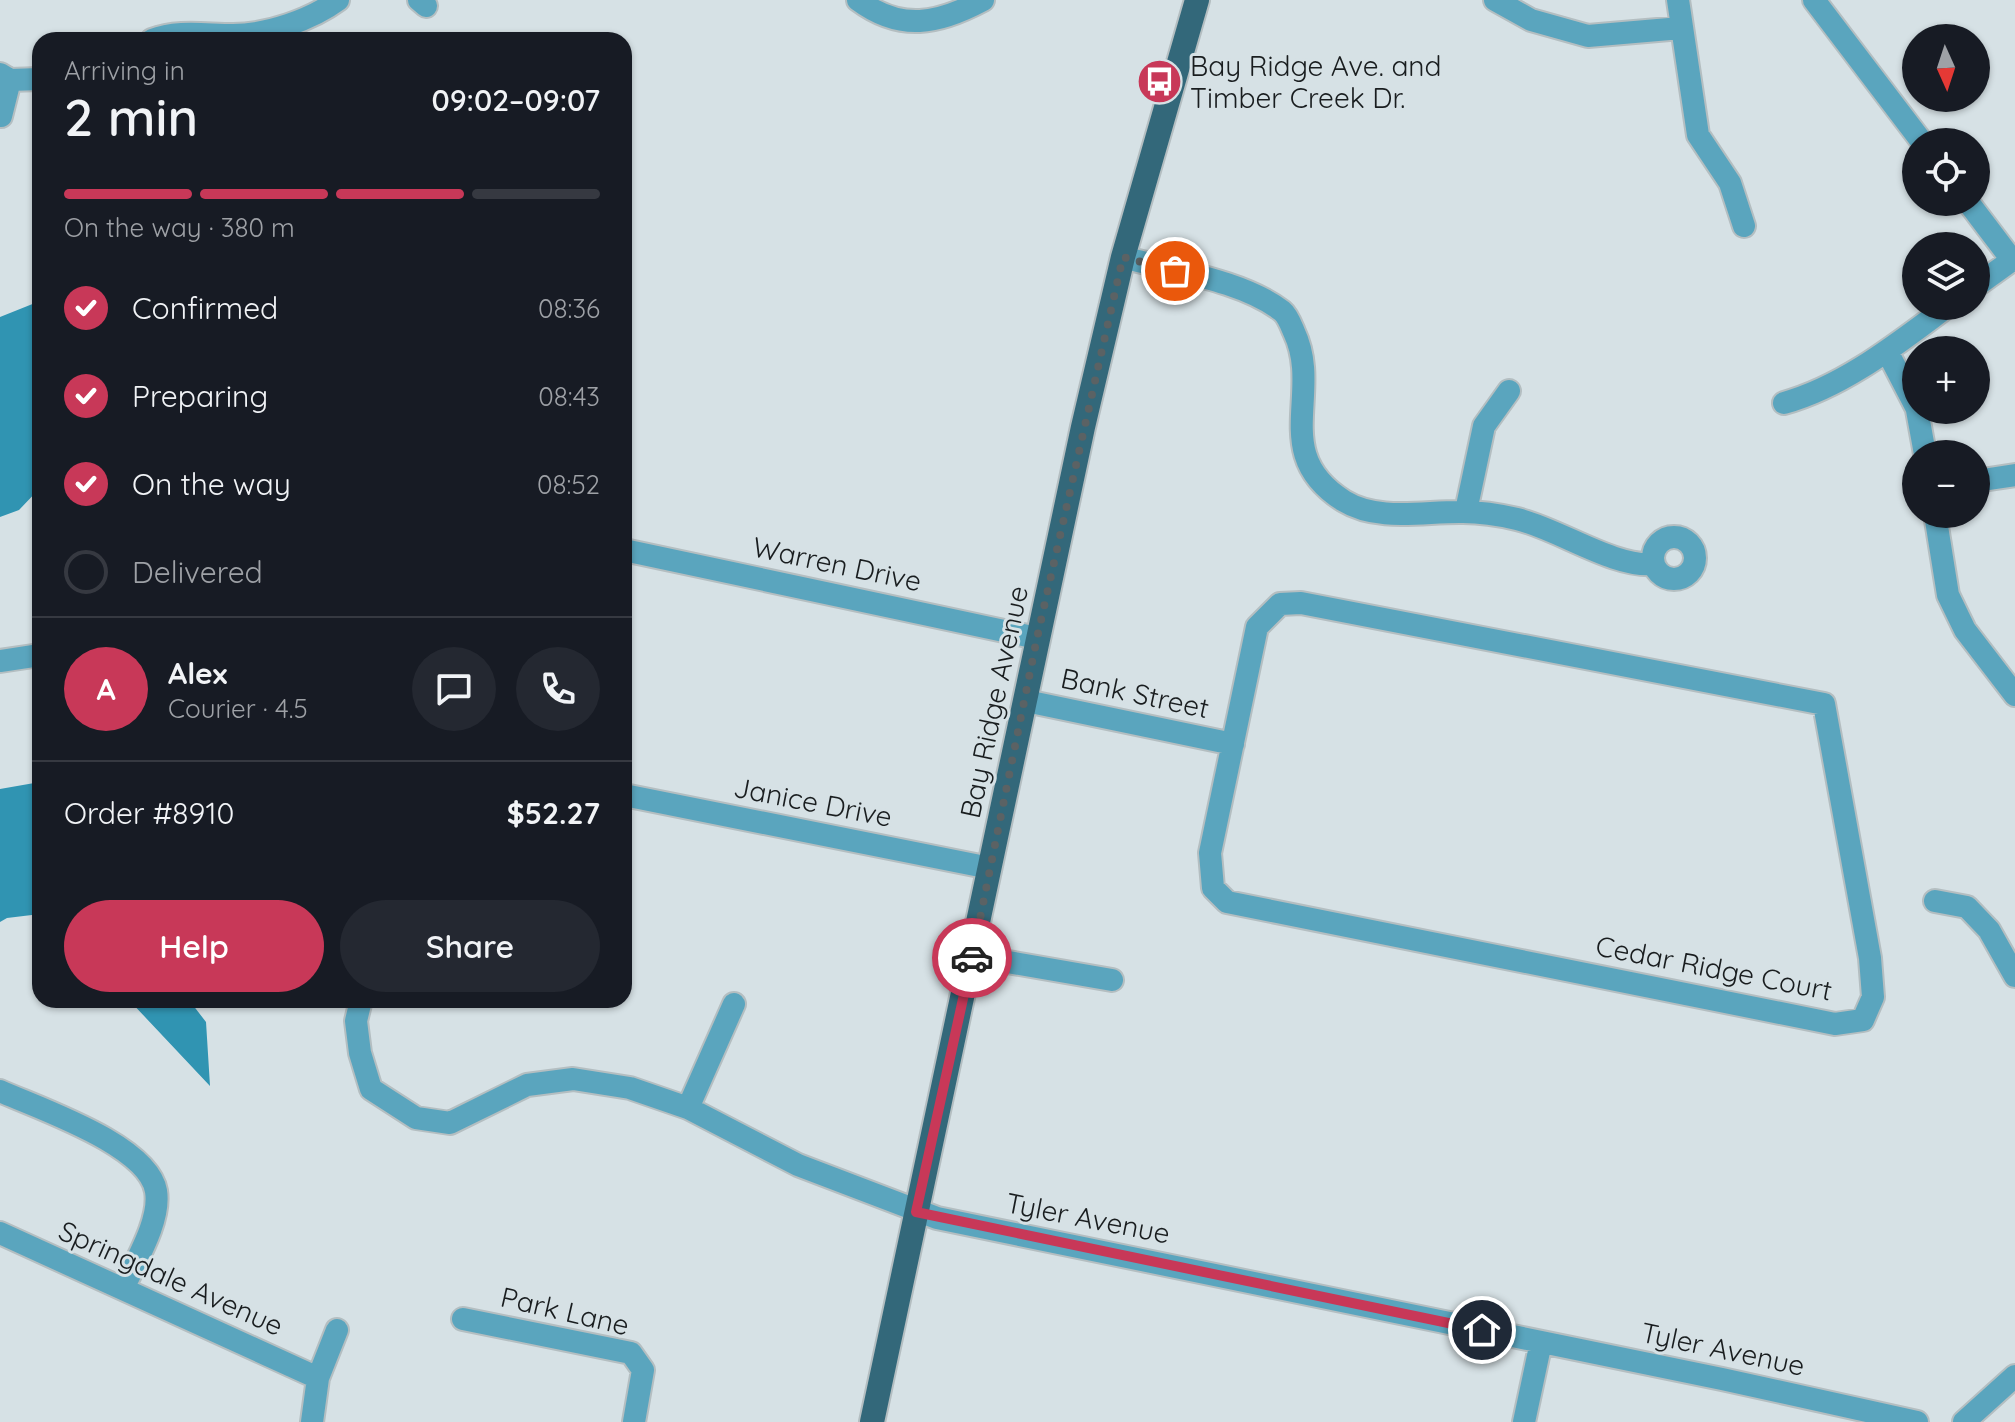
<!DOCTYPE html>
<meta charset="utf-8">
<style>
body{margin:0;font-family:Quicksand,sans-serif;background:#242831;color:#f1f3f6;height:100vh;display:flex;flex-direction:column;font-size:30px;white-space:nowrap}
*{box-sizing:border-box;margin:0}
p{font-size:26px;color:#9ea1a6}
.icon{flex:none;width:44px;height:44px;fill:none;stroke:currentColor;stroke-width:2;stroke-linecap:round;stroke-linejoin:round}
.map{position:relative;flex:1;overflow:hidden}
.sheet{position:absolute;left:32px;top:32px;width:600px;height:976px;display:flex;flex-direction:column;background:#171b24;border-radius:24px;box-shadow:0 2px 6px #0004}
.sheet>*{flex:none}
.needle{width:52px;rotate:177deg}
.fabs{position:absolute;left:1902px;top:24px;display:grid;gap:16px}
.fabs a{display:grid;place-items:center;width:88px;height:88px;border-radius:50%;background:#171b24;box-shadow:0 2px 6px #0004;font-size:40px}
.pin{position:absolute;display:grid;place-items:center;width:68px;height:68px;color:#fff;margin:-34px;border:4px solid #fff;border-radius:50%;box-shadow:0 2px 8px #0007}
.courier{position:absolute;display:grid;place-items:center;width:80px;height:80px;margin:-40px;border:6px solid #c83858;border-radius:50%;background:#fff;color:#222;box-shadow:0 2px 10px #0007}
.summary em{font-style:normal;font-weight:600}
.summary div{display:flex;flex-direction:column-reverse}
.summary{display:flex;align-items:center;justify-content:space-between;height:136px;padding:0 32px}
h1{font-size:52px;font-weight:600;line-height:60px}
.bar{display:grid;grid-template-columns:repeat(4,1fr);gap:12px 8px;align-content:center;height:96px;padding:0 32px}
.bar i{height:10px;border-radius:6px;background:#363941}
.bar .selected{background:#c83858}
.bar p{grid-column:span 4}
.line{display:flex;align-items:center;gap:20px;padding:0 32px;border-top:2px solid #363941}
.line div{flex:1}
.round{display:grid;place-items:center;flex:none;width:84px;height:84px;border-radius:42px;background:#242831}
ol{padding:0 32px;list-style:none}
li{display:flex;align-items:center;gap:24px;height:88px}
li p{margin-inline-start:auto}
li .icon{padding:8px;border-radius:50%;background:#c83858;color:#fff;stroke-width:4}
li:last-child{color:#9ea1a6}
li i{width:44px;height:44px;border:4px solid #363941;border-radius:50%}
.action{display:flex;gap:16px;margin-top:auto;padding:16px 32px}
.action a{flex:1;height:92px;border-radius:48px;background:#c83858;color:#fff;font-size:32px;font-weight:600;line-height:92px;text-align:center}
.action a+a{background:#242831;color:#f1f3f6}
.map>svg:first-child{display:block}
.water{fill:#3094b2}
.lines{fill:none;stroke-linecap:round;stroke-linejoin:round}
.minor-casing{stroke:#b4bec1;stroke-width:26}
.major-casing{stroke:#b4bec1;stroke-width:28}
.minor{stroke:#5aa5be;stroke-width:22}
.major{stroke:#33687a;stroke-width:24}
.done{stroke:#5b6264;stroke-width:8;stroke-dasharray:0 14.4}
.route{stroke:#c83858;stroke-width:10}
.labels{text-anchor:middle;stroke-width:6;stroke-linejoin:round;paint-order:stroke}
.poi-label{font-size:28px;fill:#191d1f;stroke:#d6e1e5;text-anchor:start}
.street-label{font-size:28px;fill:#191d1f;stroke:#d6e1e5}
</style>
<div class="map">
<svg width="2015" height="1422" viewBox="0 0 2015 1422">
<rect width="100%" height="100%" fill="#d6e1e5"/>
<!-- water -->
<path class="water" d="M 40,301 L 40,488 L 19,510 L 0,517 L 0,317 Z
M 40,782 L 40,914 L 7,918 L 0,922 L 0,789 Z
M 129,1000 L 189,1000 L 206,1022 L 210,1086 Z"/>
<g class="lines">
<defs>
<path id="minor" d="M 419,0 L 426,6
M 858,0 C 901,32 938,24 983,0
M 1495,0 L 1531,20 L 1588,36 L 1681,28
M 1678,0 L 1698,135 L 1730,183 L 1744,226
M 1814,0 L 1922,142
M 152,40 C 178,30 205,35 233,35 C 267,35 311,20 338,0
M 0,74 L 10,80 L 40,79
M 1,116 L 10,80
M 1968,202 L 2012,260
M 1123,257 C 1172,271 1242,280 1282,311 C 1288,316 1291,325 1294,332 C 1323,393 1269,454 1344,501 C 1378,522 1425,511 1463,512 C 1481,512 1500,515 1517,519 C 1559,529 1614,568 1654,564
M 1976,286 L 2015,258
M 1887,351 L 1916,407
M 1784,403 C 1845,386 1898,343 1948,306
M 1917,410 L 1925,454
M 1976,481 L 2015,475
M 1466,511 L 1484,426 L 1509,391
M 1935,514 L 1948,595 L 1965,630 L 2015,695
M1653 558a21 21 0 1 1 42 0a21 21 0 1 1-42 0Z
M 624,550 L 1037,638
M 1301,603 L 1824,704 L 1870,958 L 1873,997 L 1863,1020 L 1835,1024 L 1227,902 L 1213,888 L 1210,853 L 1257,627 L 1280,604 Z
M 0,661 L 40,655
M 1026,701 L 1233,744
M 624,795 L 990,868
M 1935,901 L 1967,907 L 1989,930 L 2015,976
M 973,956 L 1112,980
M 361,1000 L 356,1021 L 360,1053 L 371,1089 L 416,1118 L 450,1123 L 527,1085 L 573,1079 L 630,1088 L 688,1108 L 798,1165 L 937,1218 L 1722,1379 L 1917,1422
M 0,1091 C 40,1109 148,1145 156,1191 C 161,1221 135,1262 123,1289
M 688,1108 L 734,1004
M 0,1233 L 318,1378
M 463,1319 L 631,1353 L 643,1370 L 634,1422
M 312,1422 L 318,1378 L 337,1330
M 1524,1422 L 1541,1342
M 1964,1422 L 2015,1376"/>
<path id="major" d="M 872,1422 L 1083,427 L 1123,257 L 1197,0"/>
</defs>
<!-- minor casing -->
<use href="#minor" class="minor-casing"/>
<!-- major casing -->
<use href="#major" class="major-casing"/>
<!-- minor -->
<use href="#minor" class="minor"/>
<!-- major -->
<use href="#major" class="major"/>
</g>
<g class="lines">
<!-- done -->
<path class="done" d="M 972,958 L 1037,638 L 1123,257 L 1175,271"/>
<!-- route -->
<path class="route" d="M 972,958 L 916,1212 L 1482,1330"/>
</g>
<!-- icons -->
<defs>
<symbol id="bus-disc" viewBox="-11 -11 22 22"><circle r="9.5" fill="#c83858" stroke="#d6e1e5"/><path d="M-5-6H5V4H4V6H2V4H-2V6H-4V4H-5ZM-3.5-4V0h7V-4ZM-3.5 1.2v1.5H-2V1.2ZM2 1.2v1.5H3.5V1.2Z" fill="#fff"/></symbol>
</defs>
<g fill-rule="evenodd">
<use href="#bus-disc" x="1134" y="56" width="51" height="51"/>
</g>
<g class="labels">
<!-- poi labels -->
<g class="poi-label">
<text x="1190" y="76">Bay Ridge Ave. and<tspan x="1190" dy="32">Timber Creek Dr.</tspan></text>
</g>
<!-- street labels -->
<g class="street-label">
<text transform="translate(837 564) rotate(12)" y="10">Warren Drive</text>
<text transform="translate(1135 693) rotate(12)" y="10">Bank Street</text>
<text transform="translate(994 702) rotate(-78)" y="10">Bay Ridge Avenue</text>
<text transform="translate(813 802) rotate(11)" y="10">Janice Drive</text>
<text transform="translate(1714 968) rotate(11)" y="10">Cedar Ridge Court</text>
<text transform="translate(1088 1218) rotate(11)" y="10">Tyler Avenue</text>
<text transform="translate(171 1278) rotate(24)" y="10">Springdale Avenue</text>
<text transform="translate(565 1311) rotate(13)" y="10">Park Lane</text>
<text transform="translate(1723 1349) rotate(12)" y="10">Tyler Avenue</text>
</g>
</g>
</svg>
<div class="fabs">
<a><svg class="needle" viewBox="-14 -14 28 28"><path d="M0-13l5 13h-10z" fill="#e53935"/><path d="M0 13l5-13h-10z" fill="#9ea1a6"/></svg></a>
<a><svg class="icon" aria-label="locate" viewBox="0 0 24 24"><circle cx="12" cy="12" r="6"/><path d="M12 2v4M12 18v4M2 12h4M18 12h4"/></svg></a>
<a><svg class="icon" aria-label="layers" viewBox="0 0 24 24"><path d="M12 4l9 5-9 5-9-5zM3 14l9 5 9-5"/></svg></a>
<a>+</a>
<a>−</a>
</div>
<div class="pin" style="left:1175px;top:271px;background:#ea580c"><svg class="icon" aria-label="bag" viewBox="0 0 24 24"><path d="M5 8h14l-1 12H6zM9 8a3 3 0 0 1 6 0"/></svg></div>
<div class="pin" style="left:1482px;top:1330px;background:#1f2937"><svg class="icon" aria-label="home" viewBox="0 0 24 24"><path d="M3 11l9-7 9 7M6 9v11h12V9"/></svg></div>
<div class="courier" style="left:972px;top:958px"><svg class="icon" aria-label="car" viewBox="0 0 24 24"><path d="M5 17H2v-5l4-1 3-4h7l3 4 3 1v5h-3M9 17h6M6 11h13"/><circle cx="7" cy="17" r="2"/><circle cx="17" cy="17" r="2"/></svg></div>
<section class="sheet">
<div class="summary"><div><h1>2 min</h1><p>Arriving in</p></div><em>09:02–09:07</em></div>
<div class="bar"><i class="selected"></i><i class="selected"></i><i class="selected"></i><i></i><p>On the way · 380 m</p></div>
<ol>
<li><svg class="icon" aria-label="check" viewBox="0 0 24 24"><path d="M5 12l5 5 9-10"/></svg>Confirmed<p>08:36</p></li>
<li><svg class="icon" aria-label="check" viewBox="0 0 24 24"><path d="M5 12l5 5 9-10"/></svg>Preparing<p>08:43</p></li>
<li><svg class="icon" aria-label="check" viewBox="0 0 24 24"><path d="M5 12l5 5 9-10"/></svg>On the way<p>08:52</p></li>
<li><i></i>Delivered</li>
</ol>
<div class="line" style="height:144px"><b class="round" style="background:#c83858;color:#fff">A</b><div><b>Alex</b><p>Courier · 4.5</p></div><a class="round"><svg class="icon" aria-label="chat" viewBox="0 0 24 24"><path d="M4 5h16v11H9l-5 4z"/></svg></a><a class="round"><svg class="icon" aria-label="phone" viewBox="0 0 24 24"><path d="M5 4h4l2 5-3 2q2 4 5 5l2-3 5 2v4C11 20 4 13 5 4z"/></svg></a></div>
<div class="line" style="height:104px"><div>Order #8910</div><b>$52.27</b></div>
<div class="action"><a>Help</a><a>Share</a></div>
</section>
</div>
